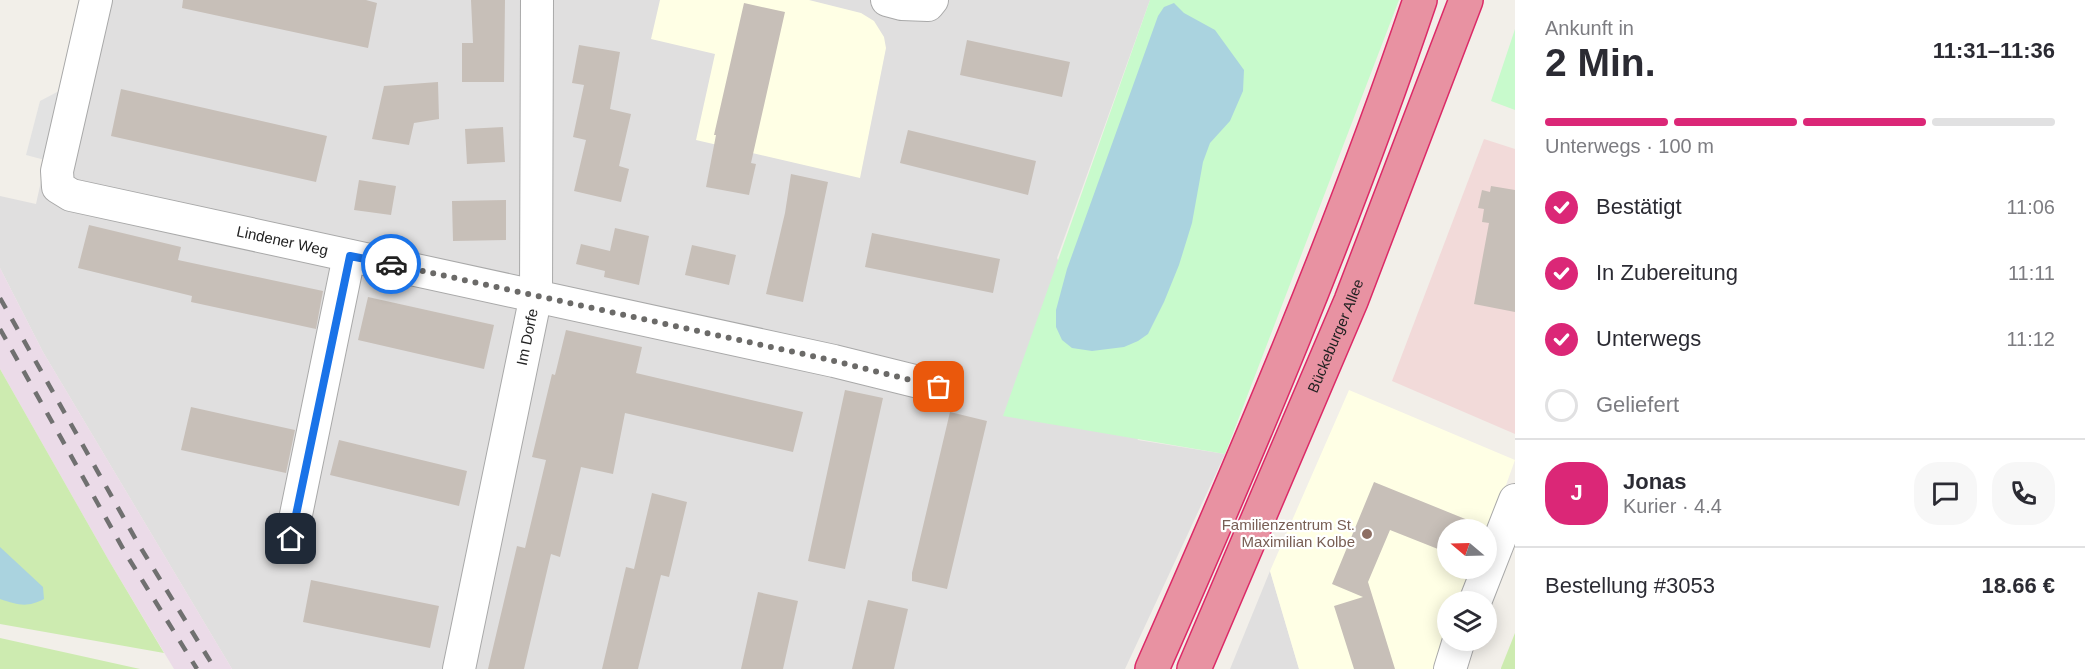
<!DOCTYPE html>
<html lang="de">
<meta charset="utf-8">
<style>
body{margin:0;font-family:Helvetica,sans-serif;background:#f7f7f7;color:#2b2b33;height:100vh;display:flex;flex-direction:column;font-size:22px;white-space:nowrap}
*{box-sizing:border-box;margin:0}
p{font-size:20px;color:#7c7c81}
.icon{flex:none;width:33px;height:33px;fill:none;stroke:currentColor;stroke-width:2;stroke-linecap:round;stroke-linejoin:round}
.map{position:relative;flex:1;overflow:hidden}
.drawer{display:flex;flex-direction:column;background:#fff;width:570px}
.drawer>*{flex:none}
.needle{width:39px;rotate:289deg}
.buttons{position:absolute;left:1437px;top:519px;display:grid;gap:12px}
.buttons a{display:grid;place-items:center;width:60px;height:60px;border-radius:50%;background:#fff;box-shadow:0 3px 15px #0003;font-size:30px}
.pin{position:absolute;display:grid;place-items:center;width:51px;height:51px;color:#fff;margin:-26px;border-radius:12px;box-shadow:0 3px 9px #0006}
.courier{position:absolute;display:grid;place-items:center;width:60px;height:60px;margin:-30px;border:4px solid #1a73e8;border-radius:50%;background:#fff;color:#222;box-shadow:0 2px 8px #0007}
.summary em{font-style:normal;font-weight:600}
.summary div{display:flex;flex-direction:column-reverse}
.summary{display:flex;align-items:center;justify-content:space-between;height:102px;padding:0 30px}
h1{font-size:39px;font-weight:600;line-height:45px}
.bar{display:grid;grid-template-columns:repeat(4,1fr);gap:9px 6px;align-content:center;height:72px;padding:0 30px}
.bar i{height:8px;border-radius:4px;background:#e1e1e2}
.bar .selected{background:#db2777}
.bar p{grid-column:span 4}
.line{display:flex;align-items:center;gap:15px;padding:0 30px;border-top:2px solid #e1e1e2}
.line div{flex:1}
.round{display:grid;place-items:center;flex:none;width:63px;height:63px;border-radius:24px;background:#f7f7f7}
ol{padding:0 30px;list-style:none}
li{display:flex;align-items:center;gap:18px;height:66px}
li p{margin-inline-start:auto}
li .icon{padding:6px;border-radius:50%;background:#db2777;color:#fff;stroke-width:4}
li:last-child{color:#7c7c81}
li i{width:33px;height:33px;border:3px solid #e1e1e2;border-radius:50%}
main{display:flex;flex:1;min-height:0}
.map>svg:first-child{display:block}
.residential{fill:#e0dfdf}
.commercial{fill:#f2dad9}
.industrial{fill:#ebdbe8}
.education{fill:#ffffe5}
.grass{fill:#cdebb0}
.park{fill:#c8facc}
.parking{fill:#e2e2e2}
.water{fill:#aad3df}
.building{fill:#c7bfb8}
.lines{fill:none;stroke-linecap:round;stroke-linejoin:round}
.minor-casing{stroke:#a9a9a9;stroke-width:34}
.highway-casing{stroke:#dc2a67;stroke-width:36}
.minor{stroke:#fff;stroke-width:32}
.highway{stroke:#e892a2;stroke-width:33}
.rail{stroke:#707070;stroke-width:4.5;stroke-dasharray:12 12;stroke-linecap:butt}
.done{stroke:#6b6a68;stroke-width:6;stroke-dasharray:0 10.8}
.route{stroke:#1a73e8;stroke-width:8}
.education-dot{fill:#8d6e63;stroke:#fff;stroke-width:2}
.labels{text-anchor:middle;stroke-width:4.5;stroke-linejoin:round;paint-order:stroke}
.street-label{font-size:15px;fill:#222;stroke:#fff}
.education-label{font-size:15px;fill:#785e54;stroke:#fff;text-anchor:end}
</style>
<main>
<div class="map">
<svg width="1515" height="669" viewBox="0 0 1515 669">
<rect width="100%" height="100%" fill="#f2efe9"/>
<!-- residential -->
<path class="residential" d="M 81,0 L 1150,0 L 1057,258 L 1138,440 L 1225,454 L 1125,669 L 232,669 L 43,352 L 0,268 L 0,196 L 36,204 Z
M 1270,571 L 1299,669 L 1230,669 Z"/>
<!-- commercial -->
<path class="commercial" d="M 1484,139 L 1515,149 L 1515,434 L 1392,381 Z"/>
<!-- industrial -->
<path class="industrial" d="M 0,268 L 43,352 L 232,669 L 174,669 L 108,559 L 0,369 Z"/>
<!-- education -->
<path class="education" d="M 660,0 L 809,0 L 861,13 L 874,21 L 884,37 L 886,48 L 860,178 L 696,140 L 715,54 L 651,39 Z
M 1349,390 L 1515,460 L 1487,538 L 1486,530 L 1448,530 L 1448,568 L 1475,569 L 1463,601 L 1448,602 L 1448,640 L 1440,669 L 1299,669 L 1270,571 Z"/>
<!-- grass -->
<path class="grass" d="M 0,369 L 108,559 L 164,653 L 0,624 Z
M 1515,633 L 1515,669 L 1501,669 L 1501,668 Z
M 0,638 L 140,669 L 0,669 Z"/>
<!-- park -->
<path class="park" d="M 1150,0 L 1399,0 L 1225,454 L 1003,416 Z
M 1515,29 L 1515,110 L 1491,101 Z"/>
<!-- parking -->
<path class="parking" d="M 61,90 L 45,160 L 26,155 L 40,101 Z"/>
<!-- water -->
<path class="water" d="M 1174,3 L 1184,13 L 1215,30 L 1244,70 L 1243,91 L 1230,121 L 1210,143 L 1203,162 L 1192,223 L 1179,265 L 1164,302 L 1148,334 L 1138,341 L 1124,347 L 1092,351 L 1072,348 L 1062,340 L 1056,327 L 1056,310 L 1067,269 L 1158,16 L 1164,7 Z
M 0,547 L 43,587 L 44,599 C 27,608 18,605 0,599 Z"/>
<!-- building -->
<path class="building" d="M 183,0 L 366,0 L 377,3 L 368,48 L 182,8 Z
M 471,0 L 505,0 L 504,82 L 462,82 L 462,43 L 473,43 Z
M 744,3 L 785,12 L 751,163 L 756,164 L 749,195 L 706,187 L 716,135 L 714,135 Z
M 967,40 L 1070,62 L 1062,97 L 960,75 Z
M 579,45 L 620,52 L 610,109 L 631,114 L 619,166 L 629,169 L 621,202 L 574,191 L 586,140 L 573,137 L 584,85 L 572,83 Z
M 438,82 L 439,119 L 414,123 L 409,145 L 372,139 L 384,86 Z
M 121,89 L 327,136 L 316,182 L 111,136 Z
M 503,127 L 505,162 L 467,164 L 465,129 Z
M 908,130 L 1036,161 L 1028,195 L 900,163 Z
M 791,174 L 828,182 L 803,302 L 766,294 L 785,213 Z
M 359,180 L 396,186 L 391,215 L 354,210 Z
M 1491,186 L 1515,190 L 1515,312 L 1474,304 L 1489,223 L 1482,222 L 1484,209 L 1478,208 L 1482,190 L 1490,192 Z
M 506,200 L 506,240 L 453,241 L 452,201 Z
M 89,225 L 181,247 L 178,260 L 323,291 L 316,329 L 191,302 L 192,296 L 78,268 Z
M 615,228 L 649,236 L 639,285 L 604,277 L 605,271 L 576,264 L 581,244 L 610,251 Z
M 872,233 L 1000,259 L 993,293 L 865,267 Z
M 692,245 L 736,255 L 729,285 L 685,275 Z
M 368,297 L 494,325 L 484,369 L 358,340 Z
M 566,330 L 642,347 L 636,373 L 803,412 L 793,452 L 625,413 L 613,474 L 581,467 L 560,557 L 551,554 L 524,669 L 488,669 L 517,546 L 525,548 L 546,460 L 532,457 L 552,374 L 555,375 Z
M 845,390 L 883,398 L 845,569 L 808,561 Z
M 191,407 L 295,430 L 286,473 L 181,450 Z
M 950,412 L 987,421 L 947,589 L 912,581 L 912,573 Z
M 339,440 L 467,471 L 459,506 L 330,475 Z
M 1374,482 L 1485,527 L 1484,530 L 1448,530 L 1448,553 L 1390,530 L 1368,582 L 1395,669 L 1354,669 L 1334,606 L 1363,597 L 1332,584 Z
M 652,493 L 687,502 L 669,577 L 661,575 L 638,669 L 602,669 L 626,567 L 634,569 Z
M 311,580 L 439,606 L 430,648 L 303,622 Z
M 758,592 L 798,601 L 783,669 L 741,669 Z
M 868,600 L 908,609 L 894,669 L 852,669 Z"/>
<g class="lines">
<defs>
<g id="minor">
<path id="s1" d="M 96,0 L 57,171 L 58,187 L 71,195 L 834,361 L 943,388"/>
<path d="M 887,0 L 902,4 L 928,5 L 932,0"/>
<path d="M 291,539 L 349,256"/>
<path d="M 1475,602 L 1515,500"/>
<path id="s2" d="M 459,669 L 536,295 L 537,0"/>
<path d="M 1450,669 L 1459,640"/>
</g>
<g id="highway">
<path d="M 1152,669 C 1249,449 1343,228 1420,0"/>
<path id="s3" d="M 1194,669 L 1351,301 L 1466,0"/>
</g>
</defs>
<!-- minor casing -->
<use href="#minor" class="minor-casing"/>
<!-- highway casing -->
<use href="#highway" class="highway-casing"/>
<!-- minor -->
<use href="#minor" class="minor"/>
<!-- highway -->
<use href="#highway" class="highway"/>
<!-- rail -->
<path class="rail" d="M 0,298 L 139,545 L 215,669
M 0,329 L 126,554 L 197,669"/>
</g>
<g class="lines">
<!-- done -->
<path class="done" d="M 391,264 L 826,359 L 939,387"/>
<!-- route -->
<path class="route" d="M 291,539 L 350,256 L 391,264"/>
</g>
<!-- markers -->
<circle class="education-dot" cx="1367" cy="534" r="6"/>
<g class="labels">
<!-- street labels -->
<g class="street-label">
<text dy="5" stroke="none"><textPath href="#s1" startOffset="423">Lindener Weg</textPath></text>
<text dy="5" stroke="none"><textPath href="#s3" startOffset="362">Bückeburger Allee</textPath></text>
<text dy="5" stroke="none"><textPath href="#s2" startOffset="339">Im Dorfe</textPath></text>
</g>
<!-- education labels -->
<g class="education-label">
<text x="1355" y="530">Familienzentrum St.<tspan x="1355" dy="17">Maximilian Kolbe</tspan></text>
</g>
</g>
</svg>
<div class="buttons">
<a><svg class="needle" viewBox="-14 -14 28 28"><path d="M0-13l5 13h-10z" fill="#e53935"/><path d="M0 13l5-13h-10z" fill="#7c7c81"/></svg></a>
<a><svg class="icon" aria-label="layers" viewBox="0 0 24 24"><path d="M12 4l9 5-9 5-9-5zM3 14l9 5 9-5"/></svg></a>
</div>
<div class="pin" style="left:939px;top:387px;background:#ea580c"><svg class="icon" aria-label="bag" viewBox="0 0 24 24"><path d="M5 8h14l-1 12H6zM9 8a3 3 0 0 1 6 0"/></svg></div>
<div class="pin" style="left:291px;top:539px;background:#1f2937"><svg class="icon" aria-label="home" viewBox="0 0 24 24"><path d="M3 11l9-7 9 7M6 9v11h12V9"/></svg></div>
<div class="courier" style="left:391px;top:264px"><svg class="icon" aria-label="car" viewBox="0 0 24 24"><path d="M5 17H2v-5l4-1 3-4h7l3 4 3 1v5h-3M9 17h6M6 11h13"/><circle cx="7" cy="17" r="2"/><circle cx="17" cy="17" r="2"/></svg></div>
</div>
<section class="drawer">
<div class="summary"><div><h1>2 Min.</h1><p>Ankunft in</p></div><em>11:31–11:36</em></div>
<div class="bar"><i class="selected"></i><i class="selected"></i><i class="selected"></i><i></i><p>Unterwegs · 100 m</p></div>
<ol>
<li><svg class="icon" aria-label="check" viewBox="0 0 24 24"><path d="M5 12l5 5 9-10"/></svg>Bestätigt<p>11:06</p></li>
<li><svg class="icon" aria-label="check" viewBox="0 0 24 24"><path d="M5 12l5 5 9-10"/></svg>In Zubereitung<p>11:11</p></li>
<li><svg class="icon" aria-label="check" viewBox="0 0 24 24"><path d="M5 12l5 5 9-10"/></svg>Unterwegs<p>11:12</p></li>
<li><i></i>Geliefert</li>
</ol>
<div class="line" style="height:108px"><b class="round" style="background:#db2777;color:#fff">J</b><div><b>Jonas</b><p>Kurier · 4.4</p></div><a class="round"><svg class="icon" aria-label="chat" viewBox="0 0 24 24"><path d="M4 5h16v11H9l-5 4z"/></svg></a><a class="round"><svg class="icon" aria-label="phone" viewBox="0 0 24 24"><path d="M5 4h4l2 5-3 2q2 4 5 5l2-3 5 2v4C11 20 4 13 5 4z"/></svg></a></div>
<div class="line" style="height:78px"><div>Bestellung #3053</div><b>18.66 €</b></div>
</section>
</main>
